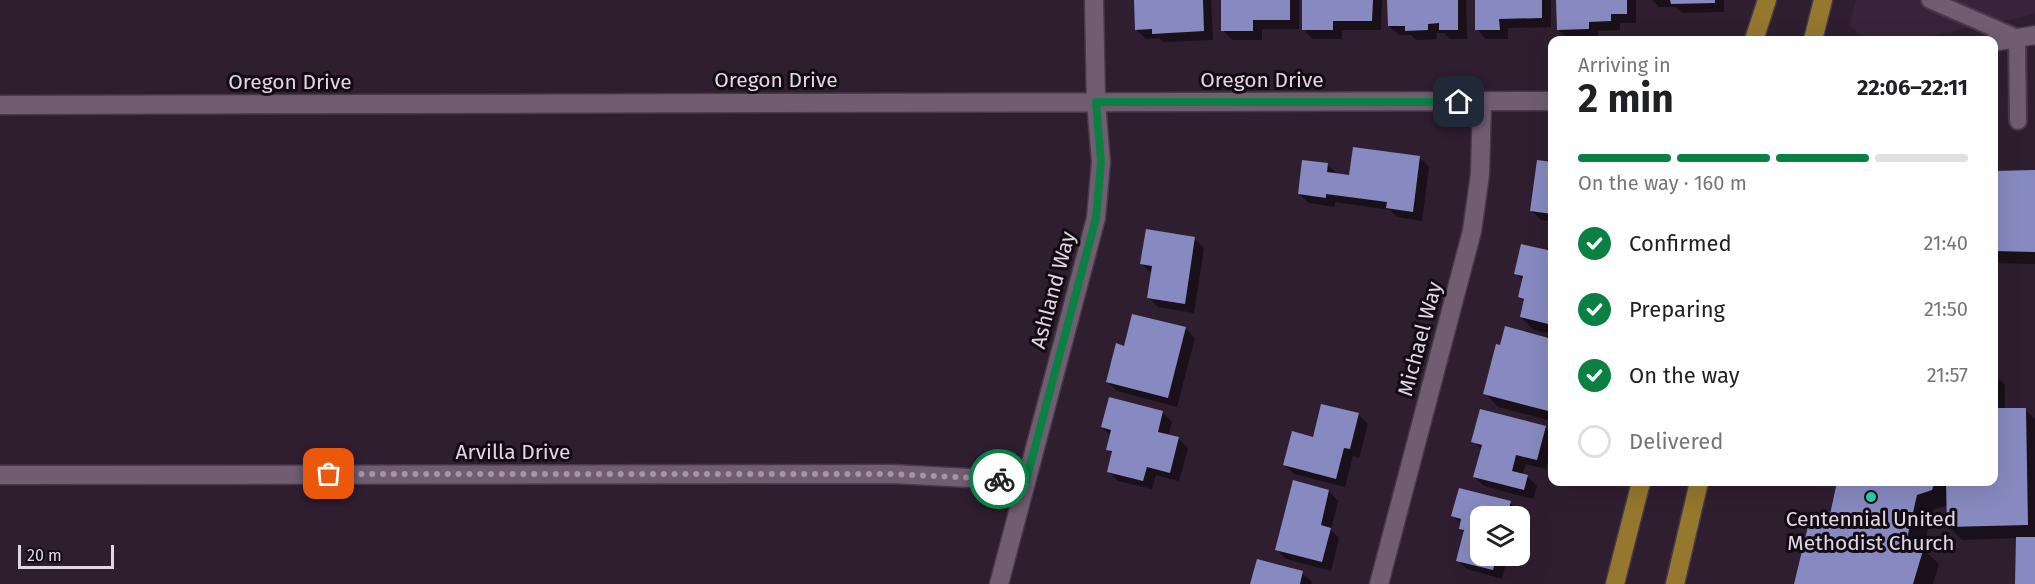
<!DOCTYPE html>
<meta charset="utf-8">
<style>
body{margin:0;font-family:"Fira Sans",sans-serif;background:#f2f2f2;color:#202124;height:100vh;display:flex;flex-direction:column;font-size:22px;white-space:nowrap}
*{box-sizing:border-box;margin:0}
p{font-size:20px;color:#757577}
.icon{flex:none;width:33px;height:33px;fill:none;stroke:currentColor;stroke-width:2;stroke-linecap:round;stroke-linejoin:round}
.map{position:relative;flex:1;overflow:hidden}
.panel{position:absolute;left:1548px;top:36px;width:450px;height:450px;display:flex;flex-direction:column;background:#fff;border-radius:12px;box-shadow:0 6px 24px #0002}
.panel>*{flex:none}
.controls{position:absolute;left:1470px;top:506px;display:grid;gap:12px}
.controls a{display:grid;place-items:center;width:60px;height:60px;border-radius:12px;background:#fff;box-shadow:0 6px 24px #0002;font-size:30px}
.scale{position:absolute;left:18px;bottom:15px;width:96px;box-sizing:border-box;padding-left:6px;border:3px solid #e1d6e2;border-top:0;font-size:16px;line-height:21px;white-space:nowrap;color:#e1d6e2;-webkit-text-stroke:4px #130b13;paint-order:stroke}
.pin{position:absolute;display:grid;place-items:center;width:51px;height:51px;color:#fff;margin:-26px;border-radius:12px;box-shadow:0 3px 9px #0006}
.courier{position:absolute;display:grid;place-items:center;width:60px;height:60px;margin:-30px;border:4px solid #0b8043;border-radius:50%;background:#fff;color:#222;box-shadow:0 2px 8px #0007}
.overview em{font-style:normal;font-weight:700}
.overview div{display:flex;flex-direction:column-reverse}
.overview{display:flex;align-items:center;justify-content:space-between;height:102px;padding:0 30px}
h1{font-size:39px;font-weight:700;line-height:45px}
.bar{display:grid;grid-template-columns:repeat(4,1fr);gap:9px 6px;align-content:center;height:72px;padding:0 30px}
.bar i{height:8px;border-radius:4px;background:#e0e0e0}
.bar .active{background:#0b8043}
.bar p{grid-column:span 4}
ol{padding:0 30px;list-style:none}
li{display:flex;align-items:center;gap:18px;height:66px}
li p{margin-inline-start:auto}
li .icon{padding:6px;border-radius:50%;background:#0b8043;color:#fff;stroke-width:4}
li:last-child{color:#757577}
li i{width:33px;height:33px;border:3px solid #e0e0e0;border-radius:50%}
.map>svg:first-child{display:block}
.built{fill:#39233b}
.shadow{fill:#0007}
.building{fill:#878ac0}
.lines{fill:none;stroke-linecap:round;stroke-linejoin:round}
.service-casing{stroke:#473948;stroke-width:20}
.minor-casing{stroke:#473948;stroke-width:21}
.primary-casing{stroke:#473948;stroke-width:21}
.service{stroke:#705d72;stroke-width:16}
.minor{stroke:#705d72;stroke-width:18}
.primary{stroke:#95772e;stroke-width:18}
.done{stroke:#a396a4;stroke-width:6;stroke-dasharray:0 10.8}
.route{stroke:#0b8043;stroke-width:8}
.poi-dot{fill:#25d5ae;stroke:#130b13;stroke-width:2}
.labels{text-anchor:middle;stroke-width:6;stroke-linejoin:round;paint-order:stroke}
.street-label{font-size:21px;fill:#e1d6e2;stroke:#130b13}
.poi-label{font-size:21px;fill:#e1d6e2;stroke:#130b13}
</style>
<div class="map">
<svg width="2035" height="584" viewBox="0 0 2035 584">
<rect width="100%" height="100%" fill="#2f1e30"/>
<!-- built -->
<path class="built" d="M 1856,0 L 2035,0 L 2035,14 L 1910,40 L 1868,40 L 1849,26 Z"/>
<!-- shadow -->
<path class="shadow" d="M 1135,0 L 1211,0 L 1213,40 L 1163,42 L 1159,38 L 1146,39 L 1136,29 Z
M 1223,0 L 1299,0 L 1299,29 L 1262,29 L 1262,40 L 1232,40 L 1223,30 Z
M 1304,0 L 1382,0 L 1381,30 L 1342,30 L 1342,39 L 1313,39 L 1303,29 Z
M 1389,0 L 1466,0 L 1467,39 L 1450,39 L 1444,33 L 1436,33 L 1437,39 L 1416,40 L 1411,35 L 1399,35 L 1389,26 Z
M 1477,0 L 1551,0 L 1551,27 L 1508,28 L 1508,39 L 1486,39 L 1477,29 Z
M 1558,0 L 1636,0 L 1636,23 L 1620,23 L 1620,30 L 1598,31 L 1598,38 L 1568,39 L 1558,29 Z
M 1652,0 L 1724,0 L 1724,12 L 1682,13 L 1676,7 L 1659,7 Z
M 1419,157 L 1429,167 L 1422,221 L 1397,217 L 1390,210 L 1335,202 L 1335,207 L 1309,203 L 1299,194 L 1327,164 L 1337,174 L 1351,176 Z
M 1538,161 L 1552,163 L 1552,222 L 1541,220 L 1532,211 Z
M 1994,172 L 2035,172 L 2035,264 L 1994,263 Z
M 1194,238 L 1204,248 L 1194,313 L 1158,307 L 1149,298 L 1151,273 L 1142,264 Z
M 1522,246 L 1552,253 L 1552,334 L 1534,330 L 1521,317 L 1525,302 L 1520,297 L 1524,281 L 1515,273 Z
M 1133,315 L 1186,329 L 1195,338 L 1177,407 L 1117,391 L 1108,382 L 1125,347 Z
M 1506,328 L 1552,340 L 1552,421 L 1498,407 L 1485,393 Z
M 1994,374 L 2005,385 L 2005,410 L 2025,410 L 2035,419 L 2035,584 L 2017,584 L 2017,538 L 1962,540 L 1948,526 L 1948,505 L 1933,510 L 1923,549 L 1939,564 L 1933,584 L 1795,584 L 1830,520 L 1838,482 L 1994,482 Z
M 1162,412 L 1172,422 L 1168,436 L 1178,438 L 1188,448 L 1179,481 L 1156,475 L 1152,489 L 1118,481 L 1108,471 L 1112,454 L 1108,449 L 1111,436 L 1102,427 Z
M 1358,414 L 1368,424 L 1359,458 L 1353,456 L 1345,487 L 1294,474 L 1285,465 L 1314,439 Z
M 1545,427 L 1552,435 L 1552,443 L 1546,469 L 1526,464 L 1522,475 L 1527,476 L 1537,486 L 1533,499 L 1484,486 L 1475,477 L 1482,450 L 1473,441 Z
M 1329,491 L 1338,501 L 1331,530 L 1339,538 L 1331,571 L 1286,559 L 1277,550 Z
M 1510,503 L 1520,512 L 1519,516 L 1480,516 L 1480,555 L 1508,555 L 1502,579 L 1467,569 L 1458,560 L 1465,533 L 1461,529 L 1462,524 L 1453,516 Z
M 1302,573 L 1312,582 L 1311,584 L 1252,584 Z"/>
<!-- building -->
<path class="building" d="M 1134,0 L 1203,0 L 1204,31 L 1152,34 L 1152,29 L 1135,30 Z
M 1221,0 L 1290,0 L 1290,20 L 1253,20 L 1253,31 L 1221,31 Z
M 1302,0 L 1373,0 L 1372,21 L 1333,21 L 1333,30 L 1302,30 Z
M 1387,0 L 1458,0 L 1458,30 L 1439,30 L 1439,23 L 1428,24 L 1428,30 L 1405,31 L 1405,26 L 1388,26 Z
M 1475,0 L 1542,0 L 1542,18 L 1499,19 L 1500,30 L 1475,30 Z
M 1556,0 L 1627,0 L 1627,14 L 1611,14 L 1611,21 L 1589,22 L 1589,29 L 1557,30 Z
M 1670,0 L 1715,0 L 1715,3 L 1671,4 Z
M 1353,147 L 1420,156 L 1413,212 L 1386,208 L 1387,202 L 1326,194 L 1326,198 L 1298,194 L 1302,160 L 1328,163 L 1327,172 L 1349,175 Z
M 1537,160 L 1552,162 L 1552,214 L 1530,211 Z
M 2035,170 L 2035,252 L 1994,251 L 1994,171 Z
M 1146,229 L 1195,237 L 1185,304 L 1147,298 L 1152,266 L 1140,264 Z
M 1521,244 L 1552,251 L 1552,325 L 1520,317 L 1524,299 L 1518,297 L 1523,276 L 1514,274 Z
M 1132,314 L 1186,327 L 1168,398 L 1106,382 L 1116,343 L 1124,346 Z
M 1505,326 L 1552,339 L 1551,374 L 1552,375 L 1552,412 L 1483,394 L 1496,344 L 1500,345 Z
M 1109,397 L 1163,411 L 1158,432 L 1179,437 L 1170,473 L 1147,467 L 1143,481 L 1107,472 L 1112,451 L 1106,450 L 1111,430 L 1101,427 Z
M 1321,404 L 1359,413 L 1350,449 L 1344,448 L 1336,479 L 1283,465 L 1292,431 L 1313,437 Z
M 1994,408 L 2026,408 L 2028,525 L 1947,527 L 1946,482 L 1994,482 Z
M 1480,409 L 1546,426 L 1537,460 L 1516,455 L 1512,471 L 1528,475 L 1524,490 L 1473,477 L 1482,445 L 1471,442 Z
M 1293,480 L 1329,490 L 1321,525 L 1331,528 L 1322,562 L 1275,550 Z
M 1837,482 L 1935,482 L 1932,490 L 1917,495 L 1906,543 L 1924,547 L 1913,584 L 1794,584 L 1811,514 L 1829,519 Z
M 1459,488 L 1511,501 L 1507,516 L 1480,516 L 1480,555 L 1497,555 L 1493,570 L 1456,561 L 1464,530 L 1459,529 L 1461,519 L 1451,516 Z
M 2016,537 L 2035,537 L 2035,584 L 2015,584 Z
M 1257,559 L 1303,571 L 1300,584 L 1250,584 Z"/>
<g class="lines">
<defs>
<path id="service" d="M 1930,0 L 2017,38 L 2018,121"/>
<path id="minor" d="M 1994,42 L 2035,35
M 0,105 L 1552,101
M 0,475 L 892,474 L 1026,481
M 999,584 L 1096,218 L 1101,162 L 1096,102 L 1094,0
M 1379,584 L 1472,231 L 1480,174 L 1482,102"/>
<path id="primary" d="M 1754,40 L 1767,0
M 1813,40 L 1823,0
M 1615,584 L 1641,482
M 1675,584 L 1699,482"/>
</defs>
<!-- service casing -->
<use href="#service" class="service-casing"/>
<!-- minor casing -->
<use href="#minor" class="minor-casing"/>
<!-- primary casing -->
<use href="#primary" class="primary-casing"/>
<!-- service -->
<use href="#service" class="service"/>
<!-- minor -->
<use href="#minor" class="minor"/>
<!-- primary -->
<use href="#primary" class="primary"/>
</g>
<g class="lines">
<!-- done -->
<path class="done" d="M 329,474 L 892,474 L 999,479"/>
<!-- route -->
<path class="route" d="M 999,479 L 1026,481 L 1096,218 L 1101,162 L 1096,102 L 1459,102"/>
</g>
<!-- markers -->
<circle class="poi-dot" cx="1871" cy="497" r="6"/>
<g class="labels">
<!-- street labels -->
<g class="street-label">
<text x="776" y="87">Oregon Drive</text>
<text x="1262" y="87">Oregon Drive</text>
<text x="290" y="89">Oregon Drive</text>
<text transform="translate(1053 290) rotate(-75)" y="7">Ashland Way</text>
<text transform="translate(1420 339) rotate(-75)" y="7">Michael Way</text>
<text x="513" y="459">Arvilla Drive</text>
</g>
<!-- poi labels -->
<g class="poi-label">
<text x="1871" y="526">Centennial United<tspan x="1871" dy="24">Methodist Church</tspan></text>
</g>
</g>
</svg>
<div class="controls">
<a><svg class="icon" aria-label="layers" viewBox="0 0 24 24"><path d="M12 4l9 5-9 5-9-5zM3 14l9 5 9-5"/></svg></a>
</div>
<div class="scale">20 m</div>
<div class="pin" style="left:329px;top:474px;background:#ea580c"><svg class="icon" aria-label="bag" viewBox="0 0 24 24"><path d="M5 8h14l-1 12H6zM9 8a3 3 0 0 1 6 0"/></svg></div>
<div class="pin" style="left:1459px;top:102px;background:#1f2937"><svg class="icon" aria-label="home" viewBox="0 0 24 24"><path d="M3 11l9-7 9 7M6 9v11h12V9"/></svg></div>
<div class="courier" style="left:999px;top:479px"><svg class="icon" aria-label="bike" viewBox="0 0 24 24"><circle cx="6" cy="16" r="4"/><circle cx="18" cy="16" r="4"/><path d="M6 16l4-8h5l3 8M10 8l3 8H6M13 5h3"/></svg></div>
<section class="panel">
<div class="overview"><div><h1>2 min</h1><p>Arriving in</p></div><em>22:06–22:11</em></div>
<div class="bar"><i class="active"></i><i class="active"></i><i class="active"></i><i></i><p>On the way · 160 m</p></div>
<ol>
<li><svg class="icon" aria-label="check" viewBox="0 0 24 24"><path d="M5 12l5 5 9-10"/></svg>Confirmed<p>21:40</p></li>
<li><svg class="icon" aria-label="check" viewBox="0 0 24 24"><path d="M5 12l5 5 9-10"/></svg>Preparing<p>21:50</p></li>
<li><svg class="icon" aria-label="check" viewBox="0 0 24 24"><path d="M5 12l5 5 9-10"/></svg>On the way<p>21:57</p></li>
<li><i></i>Delivered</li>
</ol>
</section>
</div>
